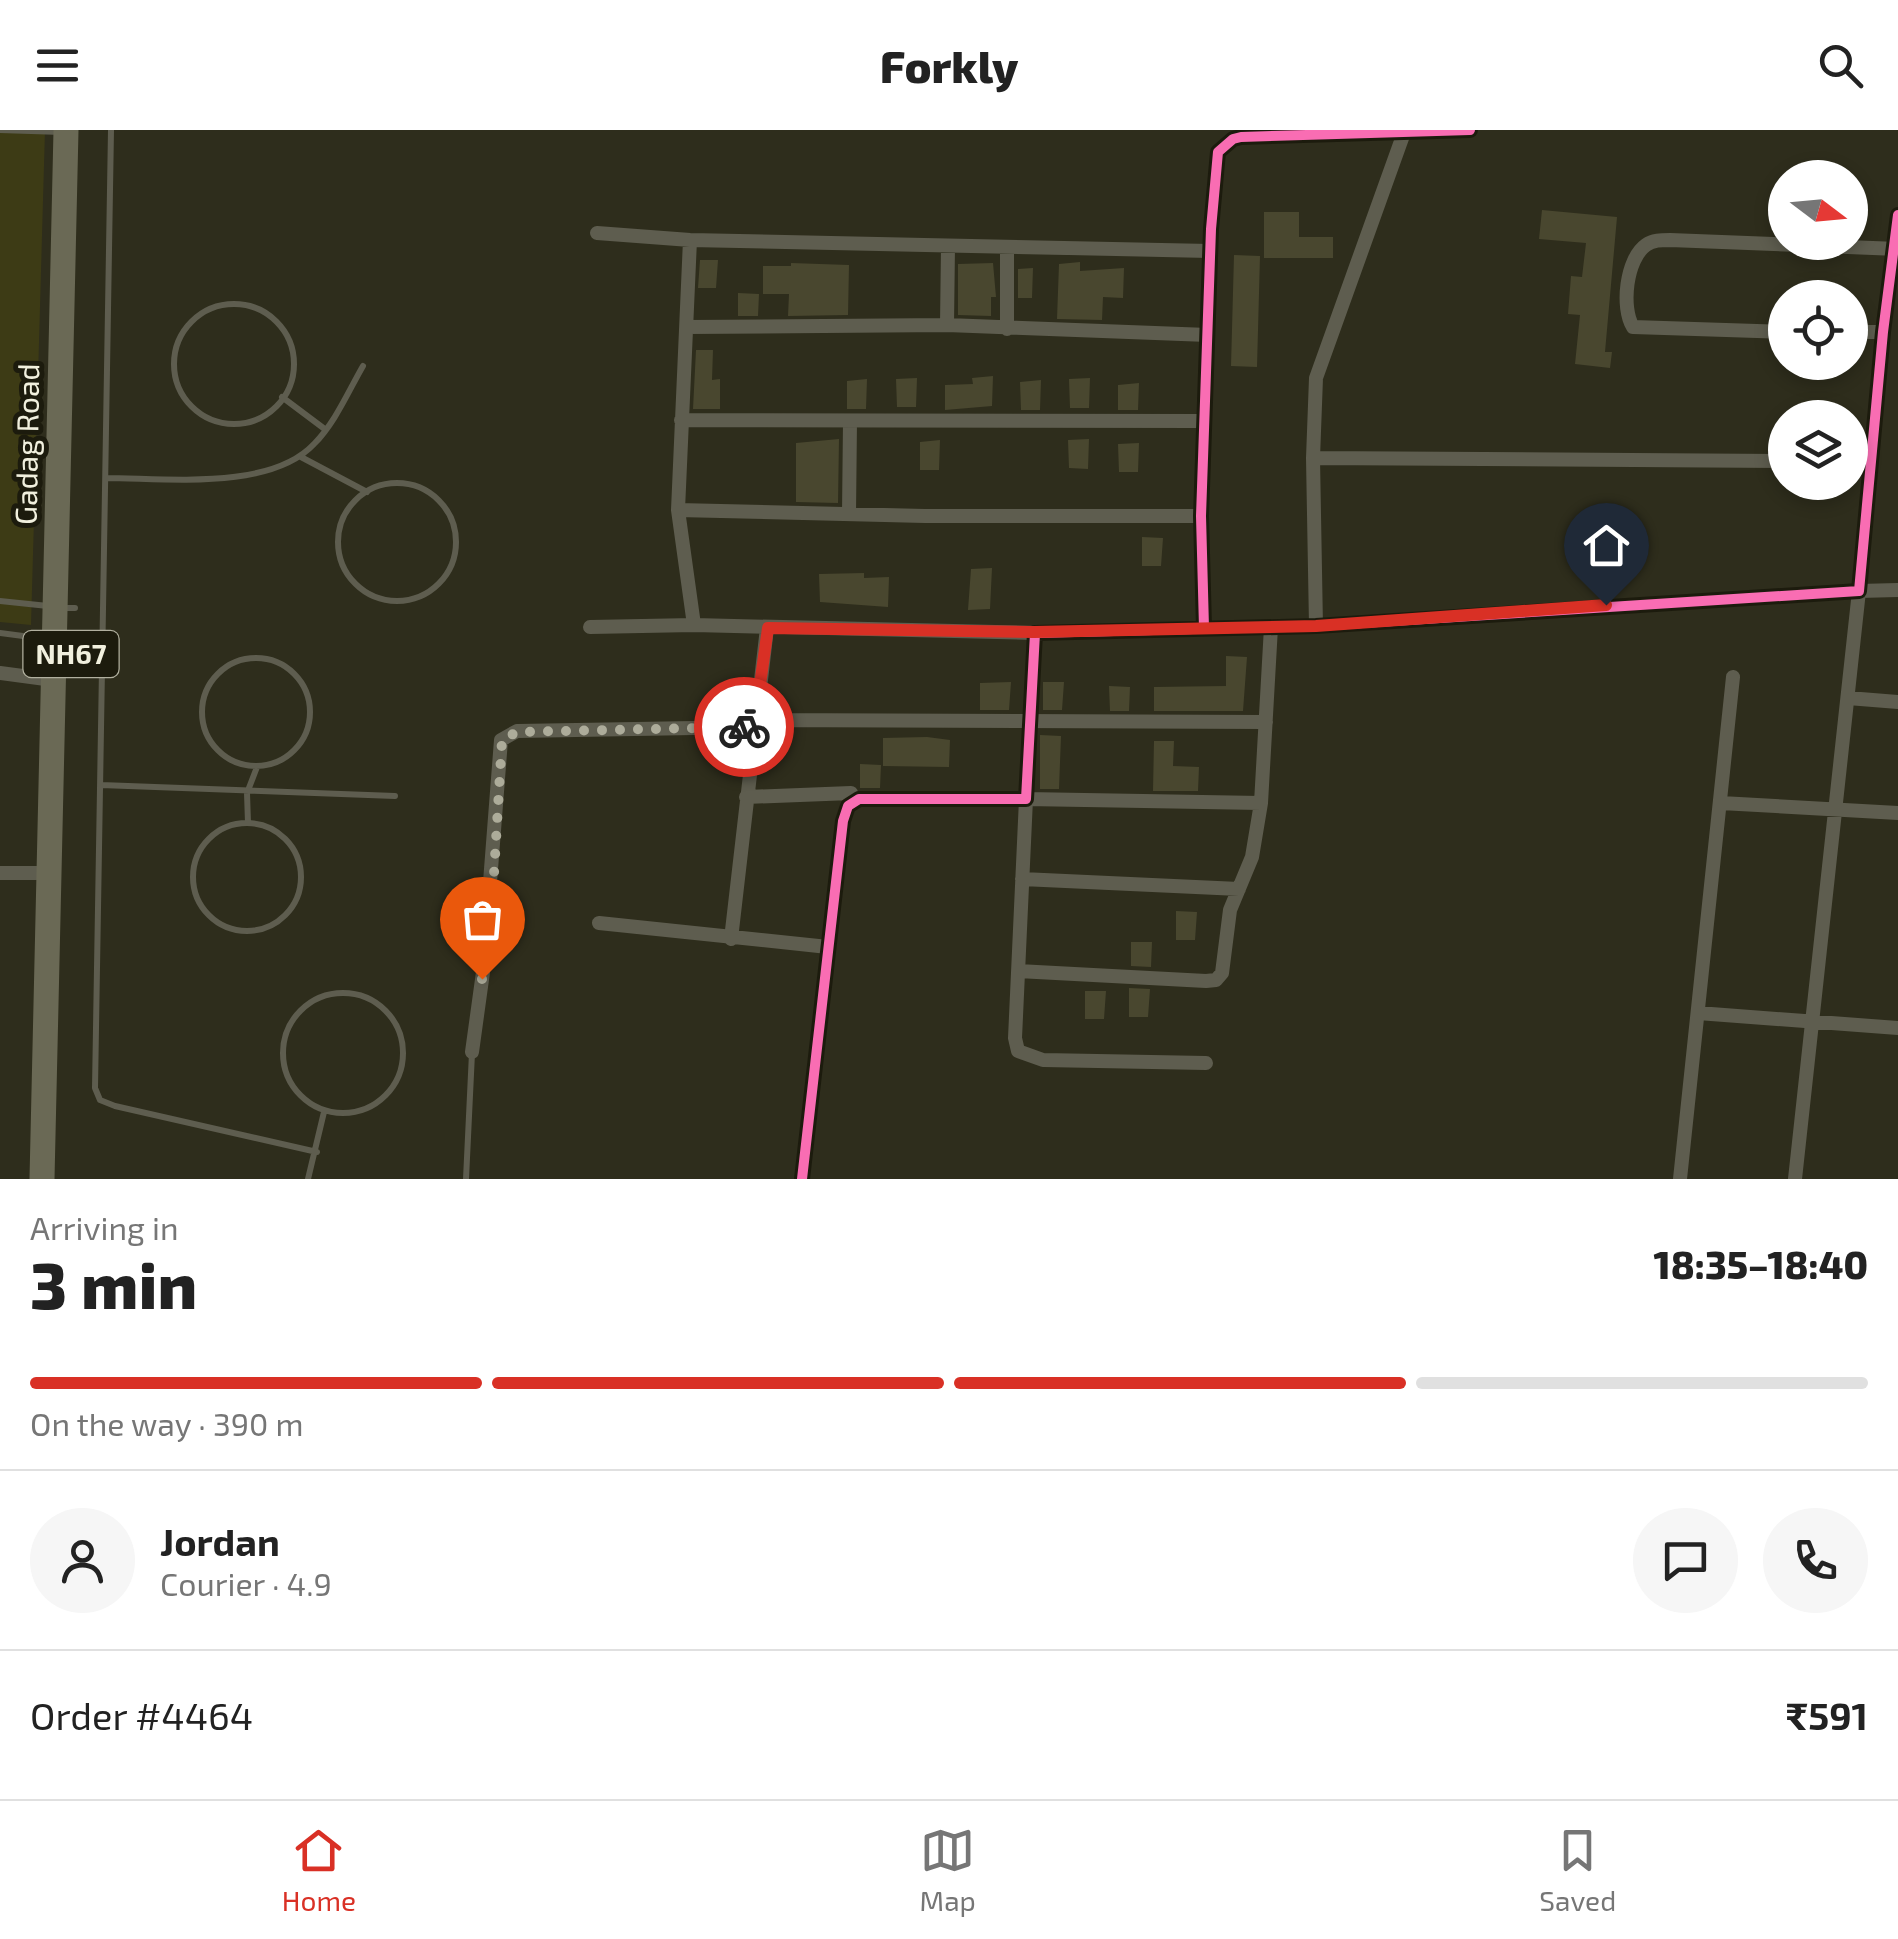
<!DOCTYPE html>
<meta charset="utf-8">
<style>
body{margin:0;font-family:"Exo 2",sans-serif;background:#f6f6f6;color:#222;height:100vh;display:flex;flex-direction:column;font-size:38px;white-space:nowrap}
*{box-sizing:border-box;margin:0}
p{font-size:32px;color:#767676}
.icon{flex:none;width:55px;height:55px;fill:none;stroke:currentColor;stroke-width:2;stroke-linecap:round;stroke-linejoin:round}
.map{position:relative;height:1049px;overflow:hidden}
.sheet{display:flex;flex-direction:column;background:#fff;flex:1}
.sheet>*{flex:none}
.needle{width:65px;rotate:106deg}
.controls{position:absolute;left:1768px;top:30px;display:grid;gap:20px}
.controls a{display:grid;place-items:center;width:100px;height:100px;border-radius:50%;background:#fff;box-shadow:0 5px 15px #0003;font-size:50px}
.pin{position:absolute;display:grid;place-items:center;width:85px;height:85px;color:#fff;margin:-102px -42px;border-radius:50% 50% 50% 0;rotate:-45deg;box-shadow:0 0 10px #0007}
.pin .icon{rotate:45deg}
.courier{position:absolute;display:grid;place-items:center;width:100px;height:100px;margin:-50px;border:8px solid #d93025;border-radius:50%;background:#fff;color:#222;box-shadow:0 2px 12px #0007}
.summary em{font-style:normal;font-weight:800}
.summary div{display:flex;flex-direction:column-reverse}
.summary{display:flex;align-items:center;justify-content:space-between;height:170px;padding:0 30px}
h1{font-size:65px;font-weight:800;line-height:75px}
.bar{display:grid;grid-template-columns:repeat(4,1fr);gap:15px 10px;align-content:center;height:120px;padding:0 30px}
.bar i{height:12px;border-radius:8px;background:#e0e0e0}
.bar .current{background:#d93025}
.bar p{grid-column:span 4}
.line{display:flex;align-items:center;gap:25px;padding:0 30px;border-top:2px solid #e0e0e0}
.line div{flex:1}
.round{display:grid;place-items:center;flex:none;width:105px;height:105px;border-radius:52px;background:#f6f6f6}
header{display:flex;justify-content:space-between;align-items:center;height:130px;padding:0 30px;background:#fff;font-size:45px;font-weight:800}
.tabs{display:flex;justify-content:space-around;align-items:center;height:140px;border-top:2px solid #e0e0e0;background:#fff;font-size:28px;color:#767676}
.tabs a{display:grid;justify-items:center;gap:5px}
.tabs .current{color:#d93025}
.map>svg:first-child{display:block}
.built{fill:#3d3b15}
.building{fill:#49472f}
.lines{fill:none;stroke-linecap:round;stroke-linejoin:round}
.lane{stroke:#5e5d4f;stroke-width:6}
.street{stroke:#5e5d4f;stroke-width:14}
.highway{stroke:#6a6955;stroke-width:25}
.cycleway-casing{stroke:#1c1b0d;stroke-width:16}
.cycleway{stroke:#f96db3;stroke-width:10}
.done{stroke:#adac9a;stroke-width:10;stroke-dasharray:0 18}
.route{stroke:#d93025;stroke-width:12}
.labels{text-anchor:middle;stroke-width:10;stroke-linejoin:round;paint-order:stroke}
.shield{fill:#1c1b0d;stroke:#b1b09f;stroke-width:2.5}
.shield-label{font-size:28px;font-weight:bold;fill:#f1f0de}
.street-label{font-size:30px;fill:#f1f0de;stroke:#1c1b0d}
</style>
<header><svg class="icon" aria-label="menu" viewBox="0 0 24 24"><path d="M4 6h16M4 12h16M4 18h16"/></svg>Forkly<svg class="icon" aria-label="search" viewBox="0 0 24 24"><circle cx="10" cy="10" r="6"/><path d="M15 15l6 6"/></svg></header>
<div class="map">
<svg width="1898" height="1049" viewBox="0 0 1898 1049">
<rect width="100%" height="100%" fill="#2e2d1c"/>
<!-- built -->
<path class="built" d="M 0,0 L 45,0 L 31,495 L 0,492 Z"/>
<!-- building -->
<path class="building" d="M 1542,80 L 1617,87 L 1605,222 L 1612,222 L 1610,238 L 1575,234 L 1580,185 L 1568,184 L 1571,146 L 1582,147 L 1586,113 L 1539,109 Z
M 1264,82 L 1299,82 L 1299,107 L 1333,107 L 1333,128 L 1264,128 Z
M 1234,125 L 1260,126 L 1257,237 L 1231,236 Z
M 700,130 L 718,130 L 716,158 L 698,158 Z
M 1080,132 L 1080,141 L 1124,138 L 1123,168 L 1103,167 L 1102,190 L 1057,189 L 1059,134 Z
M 791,133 L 849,135 L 848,185 L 788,186 L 789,164 L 763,164 L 763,136 L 791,136 Z
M 993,133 L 996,167 L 991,167 L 991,186 L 958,185 L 958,134 Z
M 1033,138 L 1032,168 L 1018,168 L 1018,139 Z
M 738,163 L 759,164 L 758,186 L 738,186 Z
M 696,220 L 713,220 L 712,250 L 720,249 L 720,279 L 693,279 Z
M 993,246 L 992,276 L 945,280 L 945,255 L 973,254 L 972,248 Z
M 917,248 L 916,277 L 897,277 L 896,249 Z
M 1090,248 L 1089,278 L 1070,278 L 1069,249 Z
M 867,249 L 866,279 L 847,279 L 847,251 Z
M 1041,250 L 1040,280 L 1021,280 L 1020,252 Z
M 1139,253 L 1138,280 L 1118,280 L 1118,255 Z
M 839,309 L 838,373 L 796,372 L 796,313 Z
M 1089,309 L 1088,339 L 1069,338 L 1068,310 Z
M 940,310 L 939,340 L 920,340 L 920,312 Z
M 1139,313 L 1138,342 L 1119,342 L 1118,314 Z
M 1142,407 L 1163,408 L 1161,436 L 1142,436 Z
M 992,438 L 990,479 L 968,480 L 971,439 Z
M 864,443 L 864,448 L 889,447 L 888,477 L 820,472 L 819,444 Z
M 1226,526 L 1247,527 L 1243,581 L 1154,581 L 1154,557 L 1226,556 Z
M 1011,552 L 1009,580 L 980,580 L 980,553 Z
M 1043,552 L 1064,552 L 1062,580 L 1043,580 Z
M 1109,556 L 1130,557 L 1129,581 L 1110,581 Z
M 1040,605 L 1061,606 L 1059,659 L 1040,659 Z
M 927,607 L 950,610 L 949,637 L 883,636 L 883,608 Z
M 1154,611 L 1174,611 L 1173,636 L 1199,637 L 1198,661 L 1153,661 Z
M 860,634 L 881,635 L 880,658 L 860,658 Z
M 1176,781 L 1197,782 L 1195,810 L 1176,810 Z
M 1131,812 L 1152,812 L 1151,837 L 1131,836 Z
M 1129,858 L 1150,859 L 1148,887 L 1129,887 Z
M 1085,861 L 1106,861 L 1104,889 L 1085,889 Z"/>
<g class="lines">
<!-- lane -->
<path class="lane" d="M 0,0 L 62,2
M 111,0 L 95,958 L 100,970 L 115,976 L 317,1022
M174 234a60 60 0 1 1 120 0a60 60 0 1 1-120 0Z
M 282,267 L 326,300
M 301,327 L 367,362
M 106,348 C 166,348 270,361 314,314 C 335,293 348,262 363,236
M338 412a59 59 0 1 1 118 0a59 59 0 1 1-118 0Z
M 0,471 L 48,476
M 61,478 L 75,478
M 0,503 L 46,509
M202 582a54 54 0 1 1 108 0a54 54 0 1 1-108 0Z
M 101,655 L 395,666
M 248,693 L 247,663 L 257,637
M193 747a54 54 0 1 1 108 0a54 54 0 1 1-108 0Z
M283 923a60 60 0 1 1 120 0a60 60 0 1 1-120 0Z
M 308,1049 L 324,982
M 466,1049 L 472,923"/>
<!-- street -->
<path class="street" d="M 597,103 L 690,110 L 1210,121
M 690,110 L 678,380 L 694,495 L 1035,503
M 1007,118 L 1007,199
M 947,195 L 948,116
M 687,197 L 947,195 L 1208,205
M 1785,202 L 1633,197 C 1621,178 1626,129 1646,115 C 1653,110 1661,110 1670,110 L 1898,119
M 1850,202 L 1883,202
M 681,290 L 1204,291
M 1313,328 L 1785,331
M 1850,332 L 1871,332
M 678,380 L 925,386 L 1201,386
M 849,384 L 850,291
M 1316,496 L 1313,328 L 1316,248 L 1405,0
M 590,497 L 694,495
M 1204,498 L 1201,386 L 1211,99 L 1218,22 L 1233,9 L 1241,7 L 1470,0
M 0,543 L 53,550
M 1848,568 L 1898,572
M 746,667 L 851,663
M 1721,673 L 1898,683
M 0,743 L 47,743
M 1022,749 L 1239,759
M 599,793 L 828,817
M 731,809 L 767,498
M 1018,841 L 1206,851 L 1216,850 L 1222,843 L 1230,780 L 1252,727 L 1261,673 L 1271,497
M 1698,883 L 1898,898
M 472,922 L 492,777 L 489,765 L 501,610 L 517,601 L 753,597 L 755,590 L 1266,592
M 1206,933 L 1043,930 L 1018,921 L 1015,908 L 1026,669 L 1261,673
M 802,1049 L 843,691 L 848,676 L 859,669 L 1026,669 L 1035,503 L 1316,496 L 1859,461 L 1883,202 L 1898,85
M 1680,1049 L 1733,547
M 1795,1049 L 1859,461 L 1898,460"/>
<!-- highway -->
<path class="highway" d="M 42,1049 L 66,0"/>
<defs>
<path id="cycleway" d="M 1204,498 L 1201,386 L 1211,99 L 1218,22 L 1233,9 L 1241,7 L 1470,0
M 802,1049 L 843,691 L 848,676 L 859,669 L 1026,669 L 1035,503 L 1316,496 L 1859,461 L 1883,202 L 1898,85"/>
</defs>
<!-- cycleway casing -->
<use href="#cycleway" class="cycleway-casing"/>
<!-- cycleway -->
<use href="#cycleway" class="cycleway"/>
</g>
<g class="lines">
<!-- done -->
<path class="done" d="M 482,849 L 492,777 L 502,610 L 517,602 L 744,597"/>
<!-- route -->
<path class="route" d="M 744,597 L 753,597 L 755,590 L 768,498 L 1034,502 L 1316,496 L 1606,475"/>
</g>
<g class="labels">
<!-- shield labels -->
<rect class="shield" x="23.5" y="501" width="95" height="46" rx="8"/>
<g class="shield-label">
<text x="71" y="534">NH67</text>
</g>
<!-- street labels -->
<g class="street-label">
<text transform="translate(28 314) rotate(-89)" y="10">Gadag Road</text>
</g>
</g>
</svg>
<div class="controls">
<a><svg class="needle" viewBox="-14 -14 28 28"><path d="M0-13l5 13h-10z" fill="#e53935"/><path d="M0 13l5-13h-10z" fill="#767676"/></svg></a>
<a><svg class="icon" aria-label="locate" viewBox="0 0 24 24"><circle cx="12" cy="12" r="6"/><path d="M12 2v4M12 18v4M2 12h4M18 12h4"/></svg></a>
<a><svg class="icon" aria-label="layers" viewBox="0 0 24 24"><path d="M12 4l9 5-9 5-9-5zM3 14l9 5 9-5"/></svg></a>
</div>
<div class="pin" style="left:482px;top:849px;background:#ea580c"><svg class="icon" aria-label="bag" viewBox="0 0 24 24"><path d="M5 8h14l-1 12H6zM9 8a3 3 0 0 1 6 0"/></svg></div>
<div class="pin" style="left:1606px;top:475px;background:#1f2937"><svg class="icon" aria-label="home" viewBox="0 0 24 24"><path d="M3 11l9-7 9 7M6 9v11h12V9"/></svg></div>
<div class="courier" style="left:744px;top:597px"><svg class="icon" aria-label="bike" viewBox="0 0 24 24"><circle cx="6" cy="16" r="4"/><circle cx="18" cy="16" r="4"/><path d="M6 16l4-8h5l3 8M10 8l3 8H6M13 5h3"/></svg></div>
</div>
<section class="sheet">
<div class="summary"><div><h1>3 min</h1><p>Arriving in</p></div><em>18:35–18:40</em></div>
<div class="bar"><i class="current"></i><i class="current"></i><i class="current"></i><i></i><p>On the way · 390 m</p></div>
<div class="line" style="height:180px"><a class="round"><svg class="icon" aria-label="person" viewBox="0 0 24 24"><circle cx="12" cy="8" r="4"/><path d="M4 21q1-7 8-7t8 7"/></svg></a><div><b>Jordan</b><p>Courier · 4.9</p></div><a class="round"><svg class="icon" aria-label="chat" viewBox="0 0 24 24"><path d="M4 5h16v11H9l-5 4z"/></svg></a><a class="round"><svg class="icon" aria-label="phone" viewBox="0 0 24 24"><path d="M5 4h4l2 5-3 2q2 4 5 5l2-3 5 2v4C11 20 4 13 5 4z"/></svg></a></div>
<div class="line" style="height:130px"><div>Order #4464</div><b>₹591</b></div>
</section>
<nav class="tabs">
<a class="current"><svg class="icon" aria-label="home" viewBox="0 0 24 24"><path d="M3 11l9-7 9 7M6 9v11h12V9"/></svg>Home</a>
<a><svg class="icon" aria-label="map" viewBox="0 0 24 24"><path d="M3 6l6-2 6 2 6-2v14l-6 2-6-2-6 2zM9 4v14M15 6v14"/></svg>Map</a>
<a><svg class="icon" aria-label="saved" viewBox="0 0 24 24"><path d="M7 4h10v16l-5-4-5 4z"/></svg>Saved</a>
</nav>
